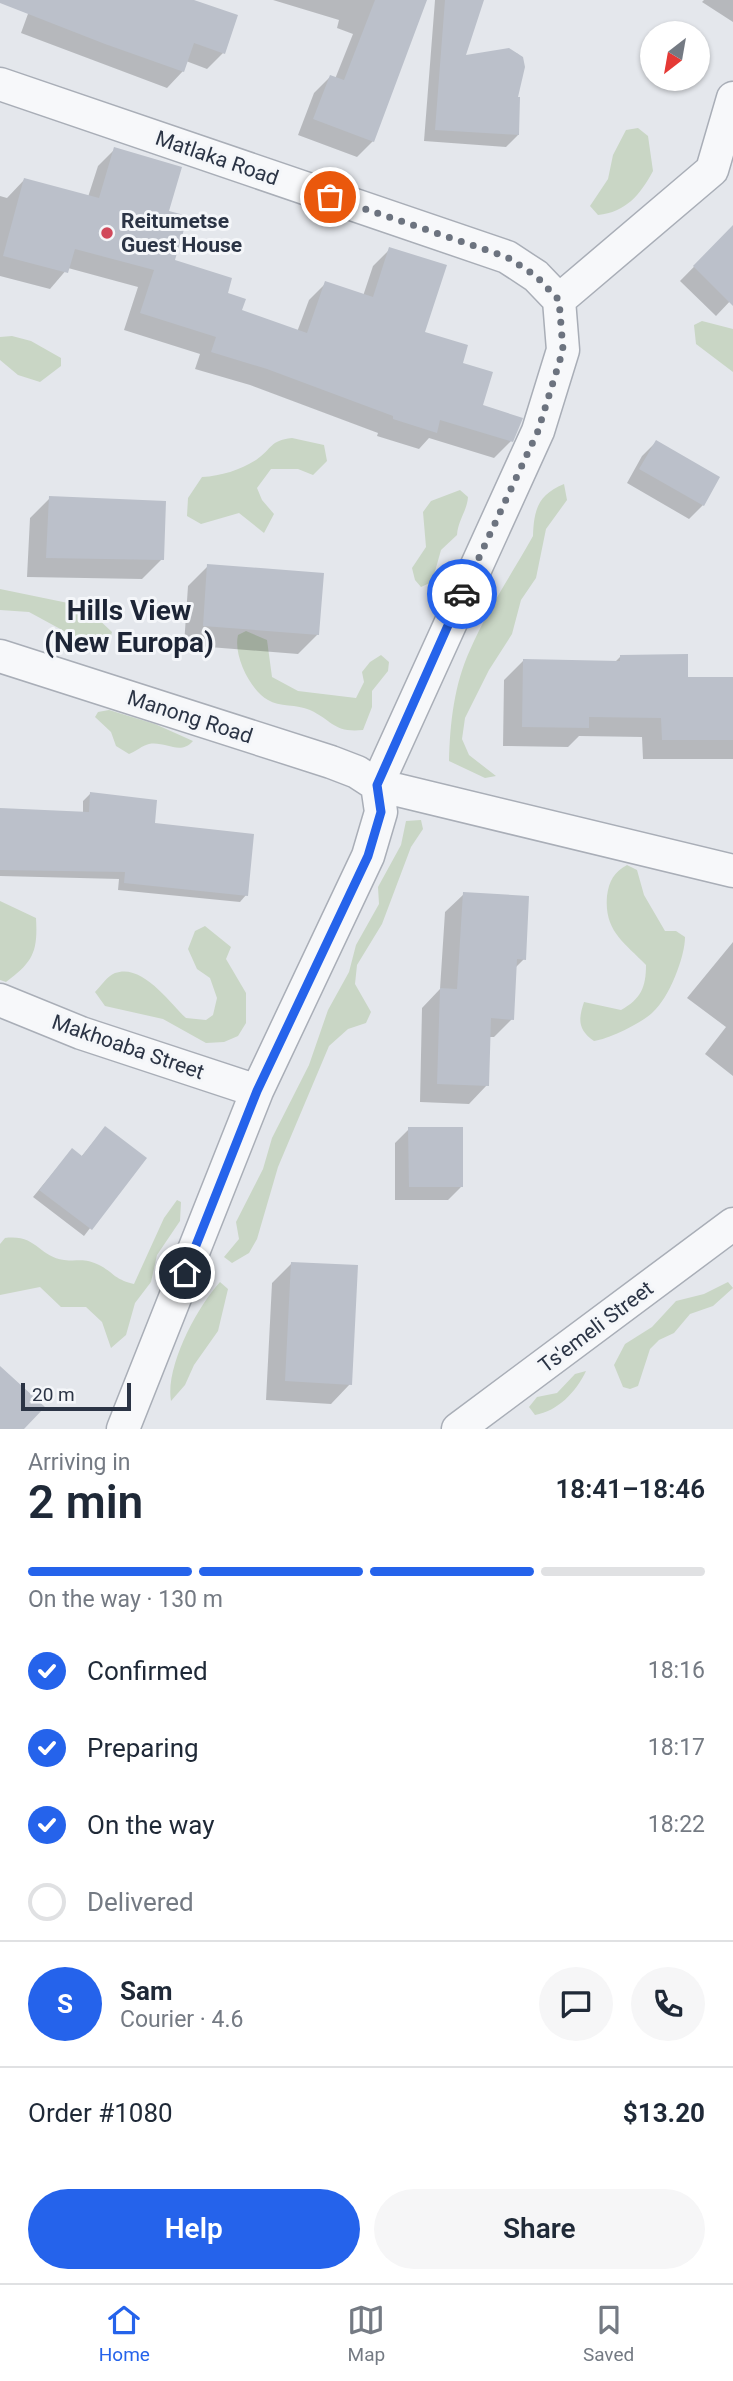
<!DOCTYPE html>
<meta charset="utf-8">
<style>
body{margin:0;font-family:Roboto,sans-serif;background:#f6f6f7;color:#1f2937;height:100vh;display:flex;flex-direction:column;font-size:26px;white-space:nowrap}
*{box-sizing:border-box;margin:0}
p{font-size:23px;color:#747a83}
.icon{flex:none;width:38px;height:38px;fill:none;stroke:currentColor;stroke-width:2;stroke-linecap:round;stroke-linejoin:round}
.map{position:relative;height:1429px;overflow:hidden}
.side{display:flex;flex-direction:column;background:#fff;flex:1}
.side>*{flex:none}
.needle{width:46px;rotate:211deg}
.controls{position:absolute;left:640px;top:21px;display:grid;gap:14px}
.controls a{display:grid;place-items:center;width:70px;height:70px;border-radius:50%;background:#fff;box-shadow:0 2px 5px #0004;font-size:35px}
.scale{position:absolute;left:21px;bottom:18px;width:110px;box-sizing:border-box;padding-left:7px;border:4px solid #2b3445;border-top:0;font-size:19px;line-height:24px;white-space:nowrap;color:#2b3445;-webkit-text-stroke:5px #f4f6f9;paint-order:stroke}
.pin{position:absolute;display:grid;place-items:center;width:60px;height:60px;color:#fff;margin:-30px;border:4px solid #fff;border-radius:50%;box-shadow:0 2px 7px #0007}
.courier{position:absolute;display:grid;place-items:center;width:70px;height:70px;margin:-35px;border:5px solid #2563eb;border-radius:50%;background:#fff;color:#222;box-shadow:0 2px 9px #0007}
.summary em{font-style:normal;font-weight:600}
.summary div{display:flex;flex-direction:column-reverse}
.summary{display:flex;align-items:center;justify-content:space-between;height:119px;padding:0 28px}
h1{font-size:46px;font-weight:600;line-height:52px}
.bar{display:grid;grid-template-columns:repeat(4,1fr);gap:10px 7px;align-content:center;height:84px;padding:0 28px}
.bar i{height:9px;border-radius:5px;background:#e0e1e3}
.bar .selected{background:#2563eb}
.bar p{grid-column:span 4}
.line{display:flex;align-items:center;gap:18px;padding:0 28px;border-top:2px solid #e0e1e3}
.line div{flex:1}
.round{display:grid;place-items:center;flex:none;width:74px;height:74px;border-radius:37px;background:#f6f6f7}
ol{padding:0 28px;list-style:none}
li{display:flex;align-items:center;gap:21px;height:77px}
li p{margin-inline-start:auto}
li .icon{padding:7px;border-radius:50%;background:#2563eb;color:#fff;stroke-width:4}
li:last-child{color:#747a83}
li i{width:38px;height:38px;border:4px solid #e0e1e3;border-radius:50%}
.button{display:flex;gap:14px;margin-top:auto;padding:14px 28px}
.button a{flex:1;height:80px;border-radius:42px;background:#2563eb;color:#fff;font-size:28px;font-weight:600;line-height:80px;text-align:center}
.button a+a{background:#f6f6f7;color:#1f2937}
.menu{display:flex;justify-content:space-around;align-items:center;height:98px;border-top:2px solid #e0e1e3;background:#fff;font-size:19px;color:#747a83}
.menu a{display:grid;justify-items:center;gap:4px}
.menu .selected{color:#2563eb}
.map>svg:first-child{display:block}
.green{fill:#c9d6c5}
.shadow{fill:#0003}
.building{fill:#bbc0ca}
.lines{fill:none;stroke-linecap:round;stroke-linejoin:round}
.minor-casing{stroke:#a9aeb7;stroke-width:35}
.minor{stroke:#f7f8fa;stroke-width:32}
.done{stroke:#6c737f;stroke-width:7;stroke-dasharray:0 12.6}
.route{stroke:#2563eb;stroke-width:9}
.poi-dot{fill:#d1495b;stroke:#f4f6f9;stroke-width:2.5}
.labels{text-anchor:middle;stroke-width:6;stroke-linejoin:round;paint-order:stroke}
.street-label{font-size:21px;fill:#2b3445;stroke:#f4f6f9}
.poi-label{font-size:21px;font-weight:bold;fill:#2b3445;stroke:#f4f6f9;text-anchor:start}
.district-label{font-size:28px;font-weight:bold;fill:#1d2536;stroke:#f4f6f9}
</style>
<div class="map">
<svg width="733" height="1429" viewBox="0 0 733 1429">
<rect width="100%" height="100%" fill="#e4e7ec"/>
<!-- green -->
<path class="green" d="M 638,128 L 648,136 L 653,171 C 640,195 626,212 598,215 L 590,206 L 608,179 L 613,155 L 626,130 Z
M 702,321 L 733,329 L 733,372 L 696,344 L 694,325 Z
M 12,336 L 31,341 L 61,358 L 61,366 L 40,382 L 18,375 L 0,360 L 0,337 Z
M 292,438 L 324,445 L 327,461 L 313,475 L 298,469 L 271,469 L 257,488 L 262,500 L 274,514 L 264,533 L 239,513 L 201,524 L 187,516 L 188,498 L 202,477 C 221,476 240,470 256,460 C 273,448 269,441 292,438 Z
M 564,484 L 567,500 L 546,529 L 536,578 L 521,600 L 512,634 L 489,670 L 465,718 L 462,739 L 469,755 L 496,776 L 485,778 L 449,761 C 450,723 454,685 470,650 C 487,610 512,574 533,536 C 534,509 538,495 564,484 Z
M 460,490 L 468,497 C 467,511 458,520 457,535 L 441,550 L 432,582 L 421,587 L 415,580 L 412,568 L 426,547 L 423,512 L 431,501 Z
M 0,589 L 68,603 L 96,617 L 112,632 L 110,639 L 75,637 L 29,612 L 0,610 Z
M 246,631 L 267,640 L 272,677 L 298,691 L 356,698 L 364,682 L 362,672 L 370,662 L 381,655 L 389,662 L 388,671 L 372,691 L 372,707 L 363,730 C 334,733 333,721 310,710 C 297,704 279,707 268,700 C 250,690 233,655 238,635 Z
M 109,710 L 155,724 L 193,741 C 180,756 166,741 149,744 C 143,745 135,752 129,754 L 116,746 L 111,732 L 95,717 L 98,712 Z
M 421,820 L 423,829 L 411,847 L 382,924 L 357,965 L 355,984 L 371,1012 L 366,1023 L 348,1029 L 329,1046 L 278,1167 L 257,1239 L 249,1253 L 232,1263 L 224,1257 L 239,1239 L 236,1222 L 263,1169 L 272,1138 L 309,1065 L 328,1010 L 349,972 L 356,945 L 379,904 L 378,887 L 401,845 L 406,821 Z
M 627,865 L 637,870 L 644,895 L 665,931 L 676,931 L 685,937 C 685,957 669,998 653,1012 C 642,1023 609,1039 594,1041 C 578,1030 578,1020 584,1002 L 621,1010 C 641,999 646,987 646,965 C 624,942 604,931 607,896 C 609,881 614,872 627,865 Z
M 0,901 L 36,918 C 38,952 33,962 6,982 L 0,980 Z
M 205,926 L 231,947 L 226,959 L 246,993 L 246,1023 L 238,1036 L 224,1042 L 206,1043 L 163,1019 L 105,1006 L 95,992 C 101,986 107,976 115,973 C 142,963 169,1002 186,1018 L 206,1020 L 213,1015 L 217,998 L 210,978 L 197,969 L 188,949 L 195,931 Z
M 177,1200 L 181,1202 L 180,1221 L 157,1255 L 151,1282 L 135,1303 L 126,1335 L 111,1348 L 102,1322 L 86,1307 L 61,1307 L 40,1287 L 0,1295 L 0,1244 L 5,1238 C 37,1234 39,1257 64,1260 C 80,1262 83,1257 101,1266 C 115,1274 114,1279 134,1284 L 164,1218 Z
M 220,1282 L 228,1289 L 218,1331 L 194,1365 L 185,1385 L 171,1401 C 165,1367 197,1307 220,1282 Z
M 728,1282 L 733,1288 L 713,1306 L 690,1314 L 674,1333 L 659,1340 L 650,1349 L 638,1386 L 630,1389 L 623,1387 L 614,1365 L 625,1344 L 652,1327 L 676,1301 L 704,1294 Z
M 586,1371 C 576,1392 558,1411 535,1415 L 529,1407 L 537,1397 L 557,1393 L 575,1374 Z"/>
<!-- shadow -->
<path class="shadow" d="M 33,0 L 193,0 L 223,53 L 207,69 L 186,61 L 183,71 L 167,88 L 21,33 Z
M 273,0 L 425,0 L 373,141 L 357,157 L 298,135 L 314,93 L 330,77 L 335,79 L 353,34 L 337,28 L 339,20 Z
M 435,0 L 482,0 L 463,57 L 509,50 L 518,54 L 523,62 L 516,99 L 518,135 L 506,147 L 424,141 Z
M 704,0 L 733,0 L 733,22 L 702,2 Z
M 115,149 L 167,212 L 172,261 L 225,294 L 240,311 L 297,332 L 309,300 L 326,283 L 363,296 L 373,266 L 390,249 L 423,333 L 461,364 L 481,406 L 511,441 L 494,458 L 429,438 L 419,449 L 377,436 L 378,433 L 250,385 L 195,369 L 200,354 L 124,330 L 138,287 L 68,268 L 50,289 L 0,276 L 0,196 L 7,198 L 24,180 L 88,197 L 98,166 Z
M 733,227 L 733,298 L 716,316 L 680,281 Z
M 656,442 L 703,505 L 689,519 L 627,483 L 642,456 Z
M 50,498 L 162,559 L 142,579 L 27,577 L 30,518 Z
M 208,566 L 318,634 L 298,654 L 184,645 L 188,586 Z
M 620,657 L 686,679 L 733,679 L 733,759 L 643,759 L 642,737 L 579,736 L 568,747 L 503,746 L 504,680 L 523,661 L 614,663 Z
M 90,794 L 153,825 L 246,895 L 240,902 L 118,890 L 119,879 L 0,876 L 0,810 L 83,813 L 83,801 Z
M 464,894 L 524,959 L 515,968 L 512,1019 L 494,1037 L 489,1037 L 487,1085 L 469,1104 L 420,1102 L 422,1008 L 440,989 L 445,912 Z
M 733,942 L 733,1076 L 705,1054 L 726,1027 L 687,998 Z
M 105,1128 L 144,1158 L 84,1236 L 33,1197 L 72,1150 L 81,1157 Z
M 409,1129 L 461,1187 L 448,1200 L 395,1200 L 395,1143 Z
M 292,1263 L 350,1384 L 331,1404 L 266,1400 L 272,1283 Z"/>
<!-- building -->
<path class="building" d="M 0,0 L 194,0 L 238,15 L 225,54 L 194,43 L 184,72 L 105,44 L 0,3 Z
M 375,0 L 427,0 L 374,142 L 313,119 L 330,75 L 344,80 Z
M 445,0 L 484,0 L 466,55 L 509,48 L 523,57 L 525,67 L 518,97 L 520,97 L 519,135 L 435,130 Z
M 114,147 L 182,167 L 169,211 L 188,216 L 175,260 L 232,278 L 228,293 L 246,299 L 242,310 L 307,333 L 325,281 L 373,297 L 389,247 L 447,265 L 425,332 L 468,345 L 463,363 L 493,372 L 483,405 L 523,418 L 513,442 L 440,420 L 437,433 L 393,419 L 393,416 L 267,369 L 211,352 L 216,337 L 140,313 L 154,270 L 75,249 L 68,273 L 3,256 L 24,178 L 99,198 Z
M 733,225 L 733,306 L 693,266 Z
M 656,440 L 720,477 L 704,506 L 639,469 Z
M 49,496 L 166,501 L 164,560 L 46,558 Z
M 207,564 L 324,573 L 319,635 L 203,626 Z
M 688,654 L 688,677 L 733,677 L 733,740 L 662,740 L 661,718 L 589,717 L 589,728 L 522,727 L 523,659 L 620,661 L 620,655 Z
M 90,792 L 157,800 L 155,823 L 254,834 L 248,896 L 124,883 L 125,872 L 0,870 L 0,808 L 89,812 Z
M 463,892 L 529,896 L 526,960 L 517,959 L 514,1020 L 491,1018 L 489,1086 L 437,1084 L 440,988 L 457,989 Z
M 105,1126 L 147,1158 L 92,1230 L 39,1190 L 72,1148 L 82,1156 Z
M 408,1127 L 463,1127 L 463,1187 L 409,1187 Z
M 291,1262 L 358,1265 L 352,1385 L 285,1381 Z
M 0,1366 L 45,1407 L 24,1429 L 0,1429 Z"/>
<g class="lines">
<defs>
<path id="minor" d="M 0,84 L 507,257 L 536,276 L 559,300
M 559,300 L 712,170 L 733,98
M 0,656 L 331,762 L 357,772 L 377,785 L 733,871
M 0,1000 L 81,1033 L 257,1091
M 123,1429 L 257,1091 L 368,856 L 381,812 L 377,785 L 538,431 L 563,350 L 559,300
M 458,1429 L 733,1224"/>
</defs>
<!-- minor casing -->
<use href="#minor" class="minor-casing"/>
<!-- minor -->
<use href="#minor" class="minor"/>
</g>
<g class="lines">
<!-- done -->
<path class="done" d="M 330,197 L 507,257 L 536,276 L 559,300 L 563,350 L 538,431 L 462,594"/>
<!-- route -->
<path class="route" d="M 185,1273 L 257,1091 L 368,856 L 381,812 L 377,785 L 462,594"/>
</g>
<!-- markers -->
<circle class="poi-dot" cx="107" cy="233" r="7"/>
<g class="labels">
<!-- street labels -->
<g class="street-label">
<text transform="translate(217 158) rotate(19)" y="7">Matlaka Road</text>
<text transform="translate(190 717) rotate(18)" y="7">Manong Road</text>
<text transform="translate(128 1047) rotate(19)" y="7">Makhoaba Street</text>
<text transform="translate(596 1327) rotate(-37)" y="7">Ts'emeli Street</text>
</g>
<!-- poi labels -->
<g class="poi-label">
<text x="121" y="228">Reitumetse<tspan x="121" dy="24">Guest House</tspan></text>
</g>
<!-- district labels -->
<g class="district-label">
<text x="129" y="620">Hills View<tspan x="129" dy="32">(New Europa)</tspan></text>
</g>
</g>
</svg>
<div class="controls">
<a><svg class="needle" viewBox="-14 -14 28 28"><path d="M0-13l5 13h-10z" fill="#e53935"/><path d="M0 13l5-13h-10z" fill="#747a83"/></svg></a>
</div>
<div class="scale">20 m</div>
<div class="pin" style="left:330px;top:197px;background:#ea580c"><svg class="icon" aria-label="bag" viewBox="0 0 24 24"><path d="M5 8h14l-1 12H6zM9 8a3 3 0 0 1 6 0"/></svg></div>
<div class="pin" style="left:185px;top:1273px;background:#1f2937"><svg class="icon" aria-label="home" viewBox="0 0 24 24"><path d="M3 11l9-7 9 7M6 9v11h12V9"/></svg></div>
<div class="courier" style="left:462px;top:594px"><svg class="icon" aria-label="car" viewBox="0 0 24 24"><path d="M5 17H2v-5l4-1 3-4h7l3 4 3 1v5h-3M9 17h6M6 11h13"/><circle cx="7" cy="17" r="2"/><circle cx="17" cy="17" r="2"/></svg></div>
</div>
<section class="side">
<div class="summary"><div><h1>2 min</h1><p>Arriving in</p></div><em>18:41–18:46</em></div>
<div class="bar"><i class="selected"></i><i class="selected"></i><i class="selected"></i><i></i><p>On the way · 130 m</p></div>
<ol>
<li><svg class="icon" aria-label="check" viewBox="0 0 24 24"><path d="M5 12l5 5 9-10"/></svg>Confirmed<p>18:16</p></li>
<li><svg class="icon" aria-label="check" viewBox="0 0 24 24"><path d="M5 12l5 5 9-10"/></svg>Preparing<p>18:17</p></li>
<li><svg class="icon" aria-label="check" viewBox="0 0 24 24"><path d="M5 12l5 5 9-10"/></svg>On the way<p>18:22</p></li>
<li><i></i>Delivered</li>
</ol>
<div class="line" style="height:126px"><b class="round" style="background:#2563eb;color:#fff">S</b><div><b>Sam</b><p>Courier · 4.6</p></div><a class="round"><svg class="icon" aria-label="chat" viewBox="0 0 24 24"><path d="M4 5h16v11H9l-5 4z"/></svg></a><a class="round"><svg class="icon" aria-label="phone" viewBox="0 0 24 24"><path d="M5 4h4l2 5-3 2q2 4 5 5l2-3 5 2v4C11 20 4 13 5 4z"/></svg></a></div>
<div class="line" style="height:91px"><div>Order #1080</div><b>$13.20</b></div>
<div class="button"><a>Help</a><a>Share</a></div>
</section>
<nav class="menu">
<a class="selected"><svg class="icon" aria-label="home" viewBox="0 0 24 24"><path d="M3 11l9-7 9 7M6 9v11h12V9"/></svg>Home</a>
<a><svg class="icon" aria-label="map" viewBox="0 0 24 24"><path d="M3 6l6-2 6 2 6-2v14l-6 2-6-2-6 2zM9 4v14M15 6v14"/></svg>Map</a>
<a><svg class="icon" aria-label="saved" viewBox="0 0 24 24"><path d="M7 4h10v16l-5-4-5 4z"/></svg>Saved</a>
</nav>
